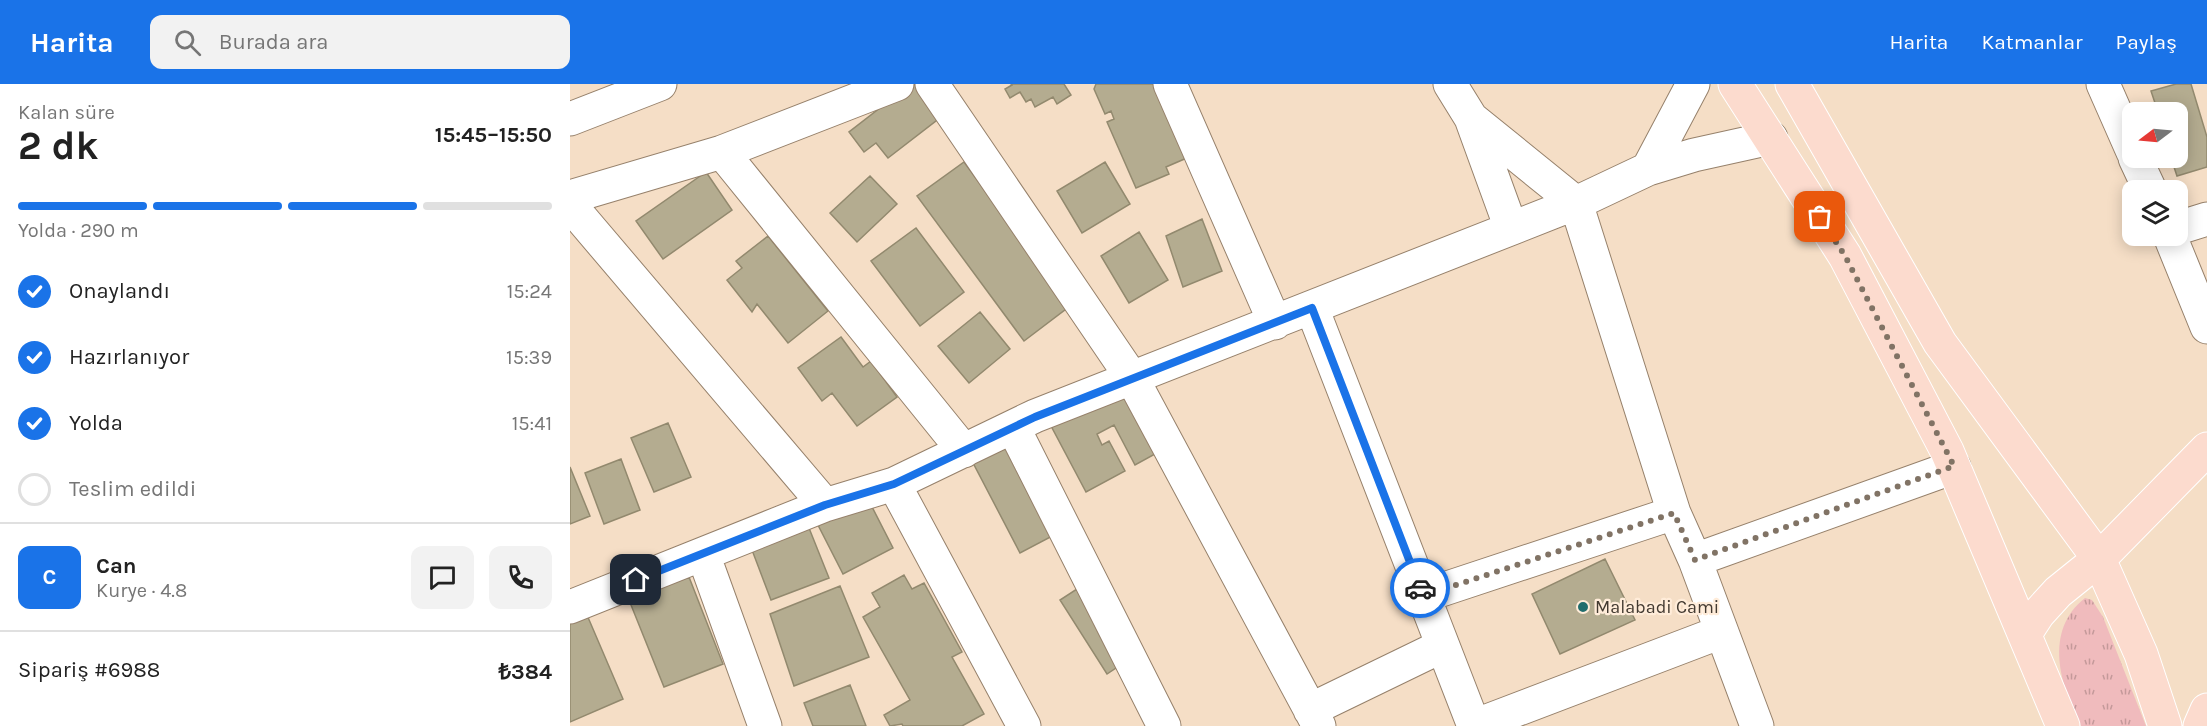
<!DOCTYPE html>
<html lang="tr">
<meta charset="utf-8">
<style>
body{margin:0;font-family:Karla,sans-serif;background:#f2f2f2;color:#222;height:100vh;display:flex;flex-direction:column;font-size:22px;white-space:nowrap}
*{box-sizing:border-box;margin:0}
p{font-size:20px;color:#767676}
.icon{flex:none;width:33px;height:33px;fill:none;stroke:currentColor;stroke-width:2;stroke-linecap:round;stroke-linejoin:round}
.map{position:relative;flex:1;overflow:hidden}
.details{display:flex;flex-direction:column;background:#fff;width:570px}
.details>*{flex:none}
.needle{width:39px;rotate:254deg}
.controls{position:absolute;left:1552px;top:18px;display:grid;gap:12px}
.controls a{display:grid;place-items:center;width:66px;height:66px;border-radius:12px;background:#fff;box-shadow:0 3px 15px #0003;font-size:30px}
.pin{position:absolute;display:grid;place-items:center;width:51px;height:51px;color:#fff;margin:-26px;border-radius:12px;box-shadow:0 3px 9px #0006}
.courier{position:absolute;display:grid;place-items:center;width:60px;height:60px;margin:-30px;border:4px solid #1a73e8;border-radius:50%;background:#fff;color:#222;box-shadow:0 2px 8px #0007}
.headline em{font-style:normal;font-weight:700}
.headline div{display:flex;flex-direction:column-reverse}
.headline{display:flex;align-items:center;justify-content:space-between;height:102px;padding:0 18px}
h1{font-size:39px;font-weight:700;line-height:45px}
.bar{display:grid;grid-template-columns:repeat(4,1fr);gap:9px 6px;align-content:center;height:72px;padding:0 18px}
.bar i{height:8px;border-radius:4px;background:#e0e0e0}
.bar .active{background:#1a73e8}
.bar p{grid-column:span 4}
.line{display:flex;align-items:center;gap:15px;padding:0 18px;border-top:2px solid #e0e0e0}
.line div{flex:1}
.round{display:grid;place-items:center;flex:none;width:63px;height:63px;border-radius:12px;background:#f2f2f2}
ol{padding:0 18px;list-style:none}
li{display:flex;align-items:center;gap:18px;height:66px}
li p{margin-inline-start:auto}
li .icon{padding:6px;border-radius:50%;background:#1a73e8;color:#fff;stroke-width:4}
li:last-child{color:#767676}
li i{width:33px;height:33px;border:3px solid #e0e0e0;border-radius:50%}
header{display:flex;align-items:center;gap:36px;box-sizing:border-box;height:84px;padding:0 30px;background:#1a73e8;color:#fff}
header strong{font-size:28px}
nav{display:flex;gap:33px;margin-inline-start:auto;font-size:21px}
.search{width:420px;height:54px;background:#f2f2f2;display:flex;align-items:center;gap:15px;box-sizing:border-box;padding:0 21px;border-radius:12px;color:#767676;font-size:22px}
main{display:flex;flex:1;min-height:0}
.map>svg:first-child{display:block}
.grass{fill:url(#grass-tufts)}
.building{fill:#b4ac90;stroke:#92896e;stroke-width:1.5}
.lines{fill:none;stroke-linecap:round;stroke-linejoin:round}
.minor-casing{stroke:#96816b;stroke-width:35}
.major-casing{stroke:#fff;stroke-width:35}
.minor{stroke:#fff;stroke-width:33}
.major{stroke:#fcdbce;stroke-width:33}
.done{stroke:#817365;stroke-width:6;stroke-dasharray:0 10.8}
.route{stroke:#1a73e8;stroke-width:8}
.poi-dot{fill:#216d6d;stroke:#ffecd9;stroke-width:2}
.labels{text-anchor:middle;stroke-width:4.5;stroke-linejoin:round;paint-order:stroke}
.poi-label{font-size:18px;fill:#433a31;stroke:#ffecd9;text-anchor:start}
</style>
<header>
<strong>Harita</strong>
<div class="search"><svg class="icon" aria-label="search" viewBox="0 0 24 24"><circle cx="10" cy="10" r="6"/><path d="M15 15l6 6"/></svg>Burada ara</div>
<nav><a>Harita</a><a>Katmanlar</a><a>Paylaş</a></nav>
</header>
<main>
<section class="details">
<div class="headline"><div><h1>2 dk</h1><p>Kalan süre</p></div><em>15:45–15:50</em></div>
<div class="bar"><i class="active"></i><i class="active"></i><i class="active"></i><i></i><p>Yolda · 290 m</p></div>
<ol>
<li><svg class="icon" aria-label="check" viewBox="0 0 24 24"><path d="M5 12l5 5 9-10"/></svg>Onaylandı<p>15:24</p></li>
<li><svg class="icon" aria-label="check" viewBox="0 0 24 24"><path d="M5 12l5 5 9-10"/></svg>Hazırlanıyor<p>15:39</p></li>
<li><svg class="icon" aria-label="check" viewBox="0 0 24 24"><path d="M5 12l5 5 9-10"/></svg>Yolda<p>15:41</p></li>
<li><i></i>Teslim edildi</li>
</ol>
<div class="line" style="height:108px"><b class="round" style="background:#1a73e8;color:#fff">C</b><div><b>Can</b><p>Kurye · 4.8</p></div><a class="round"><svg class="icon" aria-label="chat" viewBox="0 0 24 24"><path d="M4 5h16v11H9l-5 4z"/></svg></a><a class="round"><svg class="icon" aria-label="phone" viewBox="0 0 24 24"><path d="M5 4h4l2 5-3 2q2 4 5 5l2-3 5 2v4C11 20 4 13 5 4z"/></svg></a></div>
<div class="line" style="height:78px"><div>Sipariş #6988</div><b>₺384</b></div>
</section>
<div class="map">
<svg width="1637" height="642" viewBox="0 0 1637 642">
<defs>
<pattern id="grass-tufts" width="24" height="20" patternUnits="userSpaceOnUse" patternTransform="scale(1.5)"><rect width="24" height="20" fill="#f0bbbd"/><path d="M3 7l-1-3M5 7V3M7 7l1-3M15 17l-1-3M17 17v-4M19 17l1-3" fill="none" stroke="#c4999a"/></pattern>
</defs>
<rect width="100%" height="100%" fill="#f5dec6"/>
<!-- grass -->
<path class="grass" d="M 1515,514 L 1522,516 L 1533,533 L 1576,642 L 1511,642 C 1490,602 1473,547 1515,514 Z"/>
<!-- building -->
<path class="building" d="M 341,0 L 345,0 L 371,33 L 318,74 L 306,59 L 294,68 L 279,48 Z
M 441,0 L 494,0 L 501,11 L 487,20 L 483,13 L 465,23 L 461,15 L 456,18 L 450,8 L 440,14 L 435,5 L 442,1 Z
M 526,0 L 595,0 L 626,70 L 596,83 L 599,90 L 566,104 L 537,38 L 544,35 L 541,27 L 535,30 L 524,5 Z
M 1606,0 L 1621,0 L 1637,53 L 1637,83 L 1607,92 L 1601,74 L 1608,74 L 1608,28 L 1588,28 L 1581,7 Z
M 394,78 L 500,222 L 454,257 L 347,112 Z
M 535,78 L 560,120 L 512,149 L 487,107 Z
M 136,88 L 162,126 L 93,175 L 66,137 Z
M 300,92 L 327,120 L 287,158 L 260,129 Z
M 632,135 L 652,187 L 613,203 L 596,152 Z
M 346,144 L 394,208 L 350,242 L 301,177 Z
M 569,148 L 598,196 L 559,219 L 531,172 Z
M 198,152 L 258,227 L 218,259 L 187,220 L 182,228 L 157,196 L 172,184 L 166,177 Z
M 410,228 L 440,265 L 399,299 L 368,262 Z
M 271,253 L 293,283 L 301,277 L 327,313 L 287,342 L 262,309 L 252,317 L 228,284 Z
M 560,297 L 596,364 L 565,381 L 544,341 L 527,350 L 532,361 L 539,357 L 555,387 L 516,408 L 480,340 Z
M 98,339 L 121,393 L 84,408 L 61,354 Z
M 441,354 L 490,448 L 450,469 L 401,375 Z
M 51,375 L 70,426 L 34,440 L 15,389 Z
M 0,383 L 20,432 L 0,440 Z
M 298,415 L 323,464 L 273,490 L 248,441 Z
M 239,444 L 259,494 L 201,516 L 182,466 Z
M 1035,475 L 1065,536 L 990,570 L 962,510 Z
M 334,491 L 342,505 L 354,499 L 392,568 L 382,573 L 414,630 L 392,642 L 333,642 L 332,640 L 320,642 L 314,631 L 340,616 L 293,533 L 310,523 L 302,509 Z
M 119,493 L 153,580 L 94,603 L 59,516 Z
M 513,501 L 561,574 L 537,590 L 490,516 Z
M 270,502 L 299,573 L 224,602 L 200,530 Z
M 14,524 L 53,615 L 0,638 L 0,530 Z
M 280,601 L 296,642 L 243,642 L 234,619 Z"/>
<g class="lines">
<defs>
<path id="minor" d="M 362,0 L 562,294 L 749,642
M 600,0 L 705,239
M 880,0 L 901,34 L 941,144
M 1533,0 L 1563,68
M 901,34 L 1006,119 L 1104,429 L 1125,476 L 1187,642
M 0,35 L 90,0
M 152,68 L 394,367
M 1565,74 L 1580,106
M 1078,85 L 1123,0
M 0,113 L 152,68 L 327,0
M 0,121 L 255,421
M 1608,144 L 1637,135
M 1600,152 L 1637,243
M 742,224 L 904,642
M 443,343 L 594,642
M 324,400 L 454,642
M 133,470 L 195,642
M 1125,476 L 1384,383
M 853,512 L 1104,429
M 0,523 L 255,421 L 324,400 L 465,332 L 1006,119 L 1078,85 L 1124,71 L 1201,54
M 740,626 L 872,562
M 904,642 L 1151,548"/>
<path id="major" d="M 1165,0 L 1275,172 L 1377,367 L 1493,642
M 1222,0 L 1370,259 L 1529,475 L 1571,570 L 1595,642
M 1455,550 L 1468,530 L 1488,508 L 1529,475 L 1637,365
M 1630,642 L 1637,626"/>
</defs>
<!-- minor casing -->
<use href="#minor" class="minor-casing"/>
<!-- major casing -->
<use href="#major" class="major-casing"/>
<!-- minor -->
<use href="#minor" class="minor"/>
<!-- major -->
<use href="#major" class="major"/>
</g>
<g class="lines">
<!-- done -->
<path class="done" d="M 850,504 L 853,512 L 1104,429 L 1125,476 L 1384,382 L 1275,172 L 1250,133"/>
<!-- route -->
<path class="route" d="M 66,496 L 255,421 L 324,400 L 465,333 L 742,224 L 850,504"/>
</g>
<!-- markers -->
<circle class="poi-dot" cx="1013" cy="523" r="6"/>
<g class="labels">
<!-- poi labels -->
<g class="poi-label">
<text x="1025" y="529">Malabadi Cami</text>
</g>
</g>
</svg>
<div class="controls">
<a><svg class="needle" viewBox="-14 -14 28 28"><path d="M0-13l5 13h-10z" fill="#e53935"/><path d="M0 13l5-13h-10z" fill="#767676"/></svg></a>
<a><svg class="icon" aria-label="layers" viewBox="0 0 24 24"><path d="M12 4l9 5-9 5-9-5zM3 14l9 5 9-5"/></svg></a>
</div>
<div class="pin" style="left:1250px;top:133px;background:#ea580c"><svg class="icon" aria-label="bag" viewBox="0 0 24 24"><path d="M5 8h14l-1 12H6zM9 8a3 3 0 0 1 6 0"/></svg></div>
<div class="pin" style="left:66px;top:496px;background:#1f2937"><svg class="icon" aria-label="home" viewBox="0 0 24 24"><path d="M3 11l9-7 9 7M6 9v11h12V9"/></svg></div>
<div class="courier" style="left:850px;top:504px"><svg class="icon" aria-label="car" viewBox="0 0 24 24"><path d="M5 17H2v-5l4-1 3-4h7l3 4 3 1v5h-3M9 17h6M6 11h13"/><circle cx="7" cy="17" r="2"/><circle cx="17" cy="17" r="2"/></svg></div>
</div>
</main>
